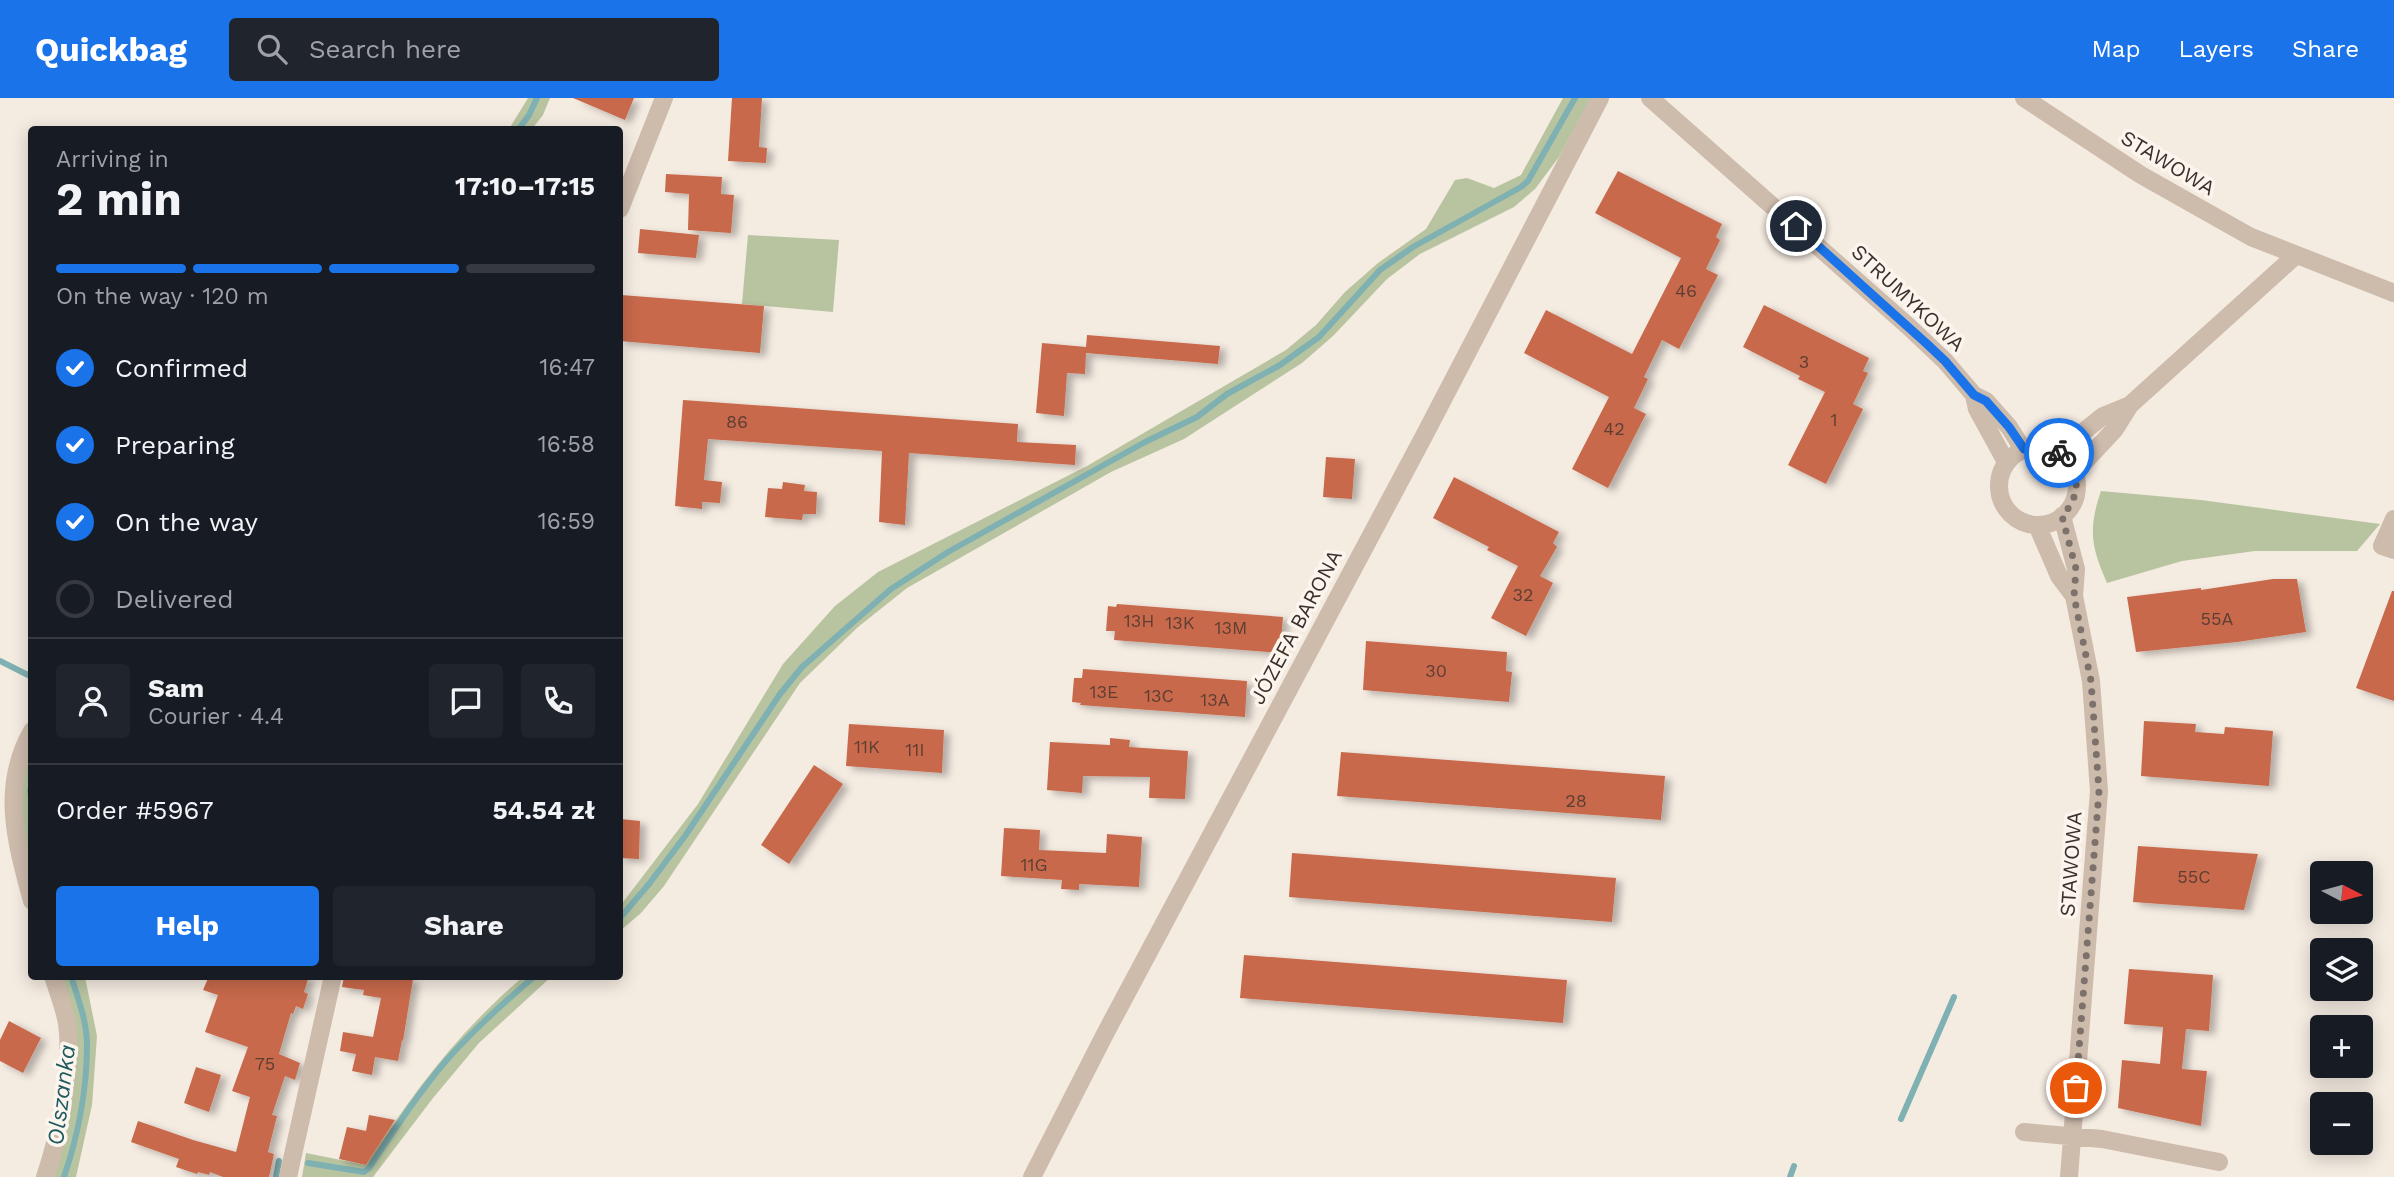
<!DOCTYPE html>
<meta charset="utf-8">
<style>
body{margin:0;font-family:"Work Sans",sans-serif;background:#20242c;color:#f1f3f6;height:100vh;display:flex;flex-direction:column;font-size:26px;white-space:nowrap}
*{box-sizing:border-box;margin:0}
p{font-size:23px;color:#9ea1a6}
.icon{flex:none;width:38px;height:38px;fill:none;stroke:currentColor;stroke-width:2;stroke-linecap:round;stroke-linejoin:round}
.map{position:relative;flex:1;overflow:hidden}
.panel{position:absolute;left:28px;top:28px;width:595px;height:854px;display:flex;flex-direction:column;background:#171b24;border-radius:7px;box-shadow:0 4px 18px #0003}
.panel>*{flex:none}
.needle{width:46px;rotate:96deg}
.buttons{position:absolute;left:2310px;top:763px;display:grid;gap:14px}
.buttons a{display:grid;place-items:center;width:63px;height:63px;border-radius:7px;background:#171b24;box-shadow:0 4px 18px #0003;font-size:35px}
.pin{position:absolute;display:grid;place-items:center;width:60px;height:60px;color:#fff;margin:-30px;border:4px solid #fff;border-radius:50%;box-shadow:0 2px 7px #0007}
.courier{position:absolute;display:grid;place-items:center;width:70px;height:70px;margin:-35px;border:5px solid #1a73e8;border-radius:50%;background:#fff;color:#222;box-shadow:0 2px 9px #0007}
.headline em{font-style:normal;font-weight:700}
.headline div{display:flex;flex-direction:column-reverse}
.headline{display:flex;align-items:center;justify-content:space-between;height:119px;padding:0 28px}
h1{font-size:46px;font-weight:700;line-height:52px}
.bar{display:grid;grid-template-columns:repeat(4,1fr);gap:10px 7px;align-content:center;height:84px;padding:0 28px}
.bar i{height:9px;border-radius:5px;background:#363941}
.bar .selected{background:#1a73e8}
.bar p{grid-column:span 4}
.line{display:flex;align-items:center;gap:18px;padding:0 28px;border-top:2px solid #363941}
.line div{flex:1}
.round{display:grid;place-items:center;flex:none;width:74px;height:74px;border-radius:7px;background:#20242c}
ol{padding:0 28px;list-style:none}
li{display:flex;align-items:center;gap:21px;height:77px}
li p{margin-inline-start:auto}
li .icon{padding:7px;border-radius:50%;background:#1a73e8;color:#fff;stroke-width:4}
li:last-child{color:#9ea1a6}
li i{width:38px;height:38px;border:4px solid #363941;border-radius:50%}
.action{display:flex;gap:14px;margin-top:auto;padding:14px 28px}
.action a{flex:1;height:80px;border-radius:7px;background:#1a73e8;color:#fff;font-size:28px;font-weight:700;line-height:80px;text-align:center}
.action a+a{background:#20242c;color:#f1f3f6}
header{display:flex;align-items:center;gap:42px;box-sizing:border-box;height:98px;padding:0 35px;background:#1a73e8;color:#fff}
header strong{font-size:33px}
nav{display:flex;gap:38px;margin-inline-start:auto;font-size:24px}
.search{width:490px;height:63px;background:#20242c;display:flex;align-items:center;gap:18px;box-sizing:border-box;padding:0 24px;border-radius:7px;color:#9ea1a6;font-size:26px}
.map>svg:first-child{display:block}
.green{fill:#b8c4a0}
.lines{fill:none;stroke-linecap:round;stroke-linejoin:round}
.stream{stroke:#7fb0b2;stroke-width:6}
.building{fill:#c8694b;filter:url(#shadow)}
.minor{stroke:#cdbbac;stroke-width:18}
.done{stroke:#7c716b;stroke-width:7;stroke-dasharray:0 12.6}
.route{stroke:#1a73e8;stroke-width:9}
.labels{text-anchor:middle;stroke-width:7;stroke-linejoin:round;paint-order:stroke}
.number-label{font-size:18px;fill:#5e3e33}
.street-label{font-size:21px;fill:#3b302b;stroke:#fbf5ee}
.water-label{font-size:23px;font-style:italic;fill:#1f5a5e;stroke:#fbf5ee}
</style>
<header>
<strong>Quickbag</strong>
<div class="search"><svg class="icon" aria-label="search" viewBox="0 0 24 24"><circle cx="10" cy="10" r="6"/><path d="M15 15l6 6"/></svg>Search here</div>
<nav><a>Map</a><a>Layers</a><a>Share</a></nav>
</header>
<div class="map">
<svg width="2394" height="1079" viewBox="0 0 2394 1079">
<defs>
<filter id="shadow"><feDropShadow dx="6" dy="3.5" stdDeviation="3.5" flood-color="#0004"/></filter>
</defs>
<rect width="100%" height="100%" fill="#f4ebe1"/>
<!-- green -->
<path class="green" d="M 528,0 L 550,0 L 543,17 L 532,31 L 509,31 Z
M 1563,0 L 1591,0 L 1559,59 L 1535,91 L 1514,109 L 1420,156 L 1387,181 L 1333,238 L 1302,265 L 1184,341 L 1111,374 L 907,490 L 858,529 L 800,585 L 664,788 L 641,815 L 620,833 L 620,808 L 698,706 L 783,566 L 835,508 L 878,474 L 1087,368 L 1286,252 L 1316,227 L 1345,194 L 1378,165 L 1426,131 L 1455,82 L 1467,80 L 1494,90 L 1521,77 Z
M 748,137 L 839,142 L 833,214 L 742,206 Z
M 2101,393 L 2201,402 L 2380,426 L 2357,453 L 2255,453 L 2182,463 L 2107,485 C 2091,449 2088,431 2101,393 Z
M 31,633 L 31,803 L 14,735 Z
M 53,879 L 85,879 L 97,938 L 92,1007 L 76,1079 L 54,1079 L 74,976 Z
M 523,879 L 551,879 L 479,945 L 433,1000 L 373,1079 L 302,1079 L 306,1055 L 366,1067 C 412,996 458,934 523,879 Z"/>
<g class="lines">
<!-- stream -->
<path class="stream" d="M 518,32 L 529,17 L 537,0
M 0,563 L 32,579
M 32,687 L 30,693 L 32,703
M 620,820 L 649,786 L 685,738 L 780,596 L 802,569 L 891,491 L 948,454 L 1145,344 L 1197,319 L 1227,296 L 1280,267 L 1319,239 L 1380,172 L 1413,149 L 1521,89 L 1528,83 L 1575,0
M 1901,1021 L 1954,899
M 308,1065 L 364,1074 L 369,1070 C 393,1034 417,997 445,964 C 472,933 503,905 535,878
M 64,1079 C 78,1038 87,990 87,947 C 87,924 78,900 71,878
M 276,1079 L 279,1063
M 1790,1079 L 1794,1068"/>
</g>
<!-- building -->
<path class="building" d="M 573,0 L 634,0 L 625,22 Z
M 732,0 L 762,0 L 759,49 L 767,50 L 766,65 L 728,63 Z
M 1618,73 L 1722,126 L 1716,139 L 1720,142 L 1706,171 L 1718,177 L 1679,251 L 1662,242 L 1644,279 L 1648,281 L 1634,310 L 1646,316 L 1608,390 L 1572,371 L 1609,299 L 1524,255 L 1546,212 L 1632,256 L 1681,160 L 1595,115 Z
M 666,76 L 722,79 L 721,96 L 734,97 L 731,135 L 688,132 L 689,96 L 665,94 Z
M 640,131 L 699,137 L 696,160 L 638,155 Z
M 621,197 L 764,208 L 760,255 L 620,243 Z
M 1764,207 L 1869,260 L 1863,273 L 1868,275 L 1853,306 L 1863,311 L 1826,386 L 1788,367 L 1825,294 L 1798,281 L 1800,278 L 1743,249 Z
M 1087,237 L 1220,248 L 1218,266 L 1086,255 L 1085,276 L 1067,275 L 1064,318 L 1036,315 L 1042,245 L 1086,249 Z
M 683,302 L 1018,326 L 1017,344 L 1076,347 L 1075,367 L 909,355 L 905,427 L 879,424 L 882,353 L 708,341 L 704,382 L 722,384 L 720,405 L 702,404 L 702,411 L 675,408 Z
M 1326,359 L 1355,361 L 1352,401 L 1323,399 Z
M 1454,379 L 1559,434 L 1553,445 L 1557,449 L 1540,478 L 1553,485 L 1526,538 L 1491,520 L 1518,468 L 1487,452 L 1489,449 L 1433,420 Z
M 783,384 L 805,387 L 804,393 L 817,394 L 816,416 L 803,416 L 802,422 L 765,419 L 768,390 L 782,391 Z
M 2273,481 L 2297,481 L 2306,534 L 2237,544 L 2136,554 L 2127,499 L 2201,490 L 2201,492 Z
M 2392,493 L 2394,493 L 2394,603 L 2356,590 Z
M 1117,506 L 1283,519 L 1280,555 L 1114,542 L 1115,533 L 1106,533 L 1108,508 L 1116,509 Z
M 1366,543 L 1507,554 L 1506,573 L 1512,574 L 1509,604 L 1363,592 Z
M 1083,571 L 1247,583 L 1245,619 L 1080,607 L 1081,605 L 1072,604 L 1074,580 L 1082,580 Z
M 2144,623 L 2196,626 L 2195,634 L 2224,636 L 2225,629 L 2273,633 L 2269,688 L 2141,678 Z
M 849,626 L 944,632 L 942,675 L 846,668 Z
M 1110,640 L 1130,642 L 1129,649 L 1188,653 L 1185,701 L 1149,700 L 1150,679 L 1083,678 L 1082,695 L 1047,692 L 1050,644 L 1110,647 Z
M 1341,654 L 1665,678 L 1661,722 L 1337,698 Z
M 814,667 L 843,686 L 789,766 L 761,747 Z
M 620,721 L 640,723 L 639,761 L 620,760 Z
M 1004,730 L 1040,732 L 1039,752 L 1106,755 L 1107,736 L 1142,739 L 1139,789 L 1079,786 L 1079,792 L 1061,791 L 1062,782 L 1001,778 Z
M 2138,748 L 2258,756 L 2244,812 L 2133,804 Z
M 1292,755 L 1616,780 L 1612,824 L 1289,799 Z
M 1244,857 L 1567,882 L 1563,925 L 1240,900 Z
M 2129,871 L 2213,877 L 2209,933 L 2186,931 L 2182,971 L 2207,973 L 2201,1028 L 2118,1010 L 2122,962 L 2160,966 L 2163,929 L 2124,926 Z
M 209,878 L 309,878 L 304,894 L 308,896 L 303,911 L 296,908 L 293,916 L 291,915 L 279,956 L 300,965 L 295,982 L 285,978 L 272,1017 L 277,1018 L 268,1054 L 274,1056 L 269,1079 L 223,1079 L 210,1074 L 209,1077 L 198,1074 L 197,1076 L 176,1069 L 179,1061 L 131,1044 L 138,1023 L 193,1042 L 236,1054 L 250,999 L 232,993 L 248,949 L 205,934 L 218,897 L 203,892 Z
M 344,878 L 400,878 L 413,881 L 403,943 L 402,942 L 398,963 L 375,959 L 372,977 L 352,973 L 356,956 L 340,953 L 343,934 L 373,939 L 381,900 L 363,897 L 364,892 L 342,889 Z
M 9,923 L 41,940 L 23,975 L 0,963 L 0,942 Z
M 196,969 L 221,977 L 209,1014 L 184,1005 Z
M 369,1017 L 395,1022 L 366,1067 L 339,1061 L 347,1029 L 366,1033 Z"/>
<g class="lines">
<!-- minor -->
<path class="minor" d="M 1650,0 L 1908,228 L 1945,263 L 1974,297 L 1986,303 L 2009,329 L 2023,351
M 2024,0 L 2141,77 L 2251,139 L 2394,195
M 620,111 L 664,0
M 1974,297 L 1977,311 L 2006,364
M1999 388a39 39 0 1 1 78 0a39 39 0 1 1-78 0Z
M 2058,354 L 2103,318 L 2130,307
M 2075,374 L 2115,331 L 2130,307 L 2295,158
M 2062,418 L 2076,471 L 2074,498 L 2091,583 L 2099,693 L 2069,1079
M 2394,421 L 2382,448 L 2394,452
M 2037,427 L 2059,478 L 2074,498
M 32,633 C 0,689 16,744 32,803
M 2024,1034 L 2102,1041 L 2219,1064
M 45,1079 C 59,1039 73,967 67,925 C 64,909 58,894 53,878
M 288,1079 L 333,878
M 1032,1079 L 1105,936 L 1424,338 L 1600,0"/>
</g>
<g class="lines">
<!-- done -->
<path class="done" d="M 2059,355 C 2082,372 2081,398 2062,418 L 2076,471 L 2074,498 L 2091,583 L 2099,693 L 2076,990"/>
<!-- route -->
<path class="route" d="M 1796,128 L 1927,246 L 1945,263 L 1974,297 L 1986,303 L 2009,329 L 2024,351 C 2037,348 2046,349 2059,355"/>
</g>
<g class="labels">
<!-- number labels -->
<g class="number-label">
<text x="1686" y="199">46</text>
<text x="1804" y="270">3</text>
<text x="1834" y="328">1</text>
<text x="737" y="330">86</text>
<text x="1614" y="337">42</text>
<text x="1523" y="503">32</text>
<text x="2217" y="527">55A</text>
<text x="1139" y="529">13H</text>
<text x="1180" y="531">13K</text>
<text x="1231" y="536">13M</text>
<text x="1436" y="579">30</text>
<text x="1104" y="600">13E</text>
<text x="1159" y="604">13C</text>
<text x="1215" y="608">13A</text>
<text x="867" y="655">11K</text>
<text x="915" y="658">11I</text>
<text x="1576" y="709">28</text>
<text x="1034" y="773">11G</text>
<text x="2194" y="785">55C</text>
<text x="265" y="972">75</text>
</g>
<!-- street labels -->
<g class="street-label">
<text transform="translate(2168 65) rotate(31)" y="7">STAWOWA</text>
<text transform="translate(1908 200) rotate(43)" y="7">STRUMYKOWA</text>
<text transform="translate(1296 529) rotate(-62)" y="7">JÓZEFA BARONA</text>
<text transform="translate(2071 766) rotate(-86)" y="7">STAWOWA</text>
</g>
<!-- water labels -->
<g class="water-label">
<text transform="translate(61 997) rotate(-83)" y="8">Olszanka</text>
</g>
</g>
</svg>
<div class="buttons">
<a><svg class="needle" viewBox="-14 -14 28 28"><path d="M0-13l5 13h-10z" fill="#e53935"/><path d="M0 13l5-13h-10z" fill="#9ea1a6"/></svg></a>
<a><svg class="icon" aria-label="layers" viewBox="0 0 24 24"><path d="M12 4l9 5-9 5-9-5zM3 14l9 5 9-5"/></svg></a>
<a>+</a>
<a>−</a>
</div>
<div class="pin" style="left:2076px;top:990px;background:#ea580c"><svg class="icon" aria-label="bag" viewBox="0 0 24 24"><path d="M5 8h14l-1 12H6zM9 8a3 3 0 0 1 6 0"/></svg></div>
<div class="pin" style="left:1796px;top:128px;background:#1f2937"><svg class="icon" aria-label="home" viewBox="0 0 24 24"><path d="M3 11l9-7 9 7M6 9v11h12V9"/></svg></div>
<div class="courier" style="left:2059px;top:355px"><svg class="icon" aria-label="bike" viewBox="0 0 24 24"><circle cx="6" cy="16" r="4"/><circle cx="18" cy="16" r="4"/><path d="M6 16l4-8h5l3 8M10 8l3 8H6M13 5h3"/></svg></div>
<section class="panel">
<div class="headline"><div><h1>2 min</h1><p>Arriving in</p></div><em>17:10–17:15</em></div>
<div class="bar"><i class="selected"></i><i class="selected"></i><i class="selected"></i><i></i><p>On the way · 120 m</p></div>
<ol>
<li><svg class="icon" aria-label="check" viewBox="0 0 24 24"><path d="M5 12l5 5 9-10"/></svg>Confirmed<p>16:47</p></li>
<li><svg class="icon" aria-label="check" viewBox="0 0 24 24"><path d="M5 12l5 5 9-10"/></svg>Preparing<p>16:58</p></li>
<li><svg class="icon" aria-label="check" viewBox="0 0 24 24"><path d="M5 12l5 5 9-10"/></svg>On the way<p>16:59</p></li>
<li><i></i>Delivered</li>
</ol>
<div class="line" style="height:126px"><a class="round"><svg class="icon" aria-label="person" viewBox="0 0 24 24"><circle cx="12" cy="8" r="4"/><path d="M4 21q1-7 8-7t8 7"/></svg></a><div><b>Sam</b><p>Courier · 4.4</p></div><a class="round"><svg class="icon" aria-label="chat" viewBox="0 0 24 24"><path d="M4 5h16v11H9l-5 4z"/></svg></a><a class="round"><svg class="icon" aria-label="phone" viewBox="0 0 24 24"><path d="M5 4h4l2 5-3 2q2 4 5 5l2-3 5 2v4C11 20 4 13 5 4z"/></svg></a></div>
<div class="line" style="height:91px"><div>Order #5967</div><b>54.54 zł</b></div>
<div class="action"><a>Help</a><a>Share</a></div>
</section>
</div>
